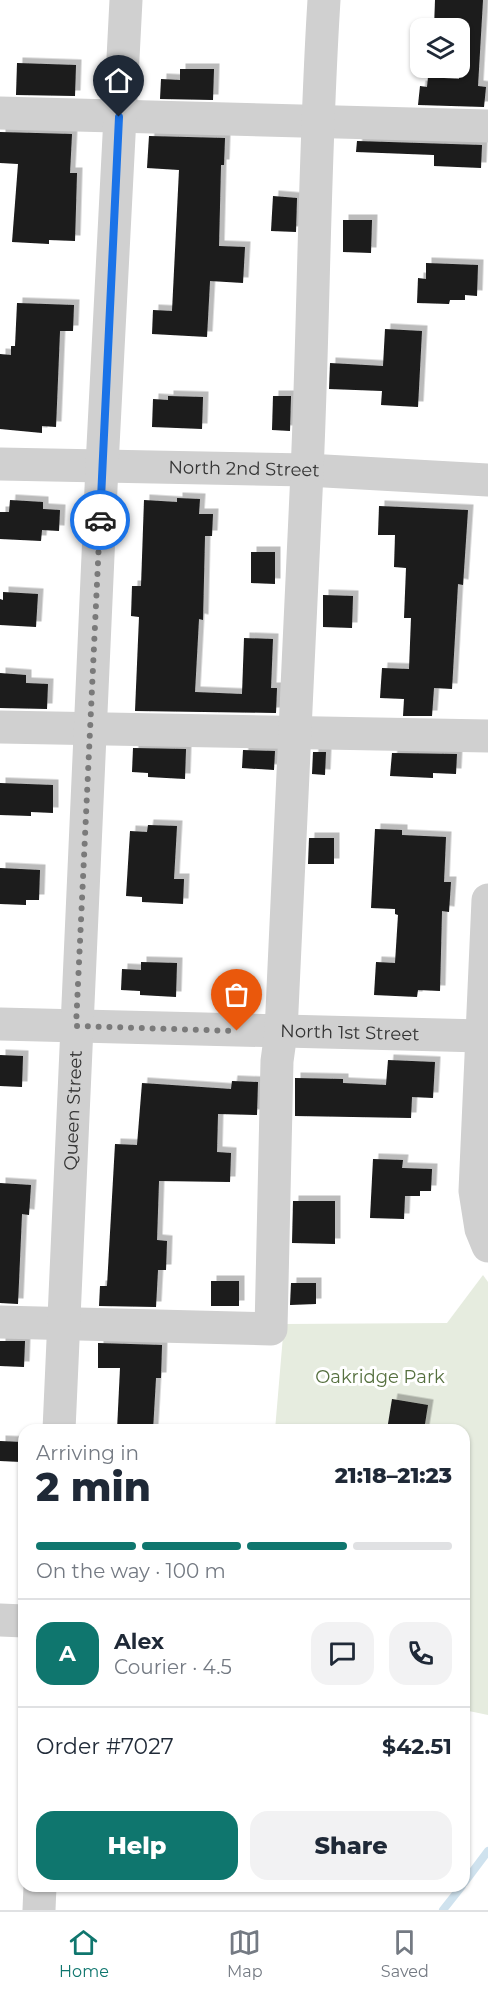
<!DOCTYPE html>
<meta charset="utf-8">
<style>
body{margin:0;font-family:Montserrat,sans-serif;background:#f2f2f3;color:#1f2937;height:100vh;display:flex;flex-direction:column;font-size:22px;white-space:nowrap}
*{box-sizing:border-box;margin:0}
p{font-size:20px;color:#747a83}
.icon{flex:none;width:33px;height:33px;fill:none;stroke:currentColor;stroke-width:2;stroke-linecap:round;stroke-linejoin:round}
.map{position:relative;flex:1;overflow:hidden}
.drawer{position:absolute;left:18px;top:1424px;width:452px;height:468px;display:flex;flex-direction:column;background:#fff;border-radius:18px;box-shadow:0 2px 4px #0004}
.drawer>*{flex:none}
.fabs{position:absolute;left:410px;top:18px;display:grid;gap:12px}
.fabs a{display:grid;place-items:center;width:60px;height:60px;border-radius:12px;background:#fff;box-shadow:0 2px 4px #0004;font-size:30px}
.pin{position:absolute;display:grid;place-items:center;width:51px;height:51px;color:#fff;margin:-62px -26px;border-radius:50% 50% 50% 0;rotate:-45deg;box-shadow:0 0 6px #0007}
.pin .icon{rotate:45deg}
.courier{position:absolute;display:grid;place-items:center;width:60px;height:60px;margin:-30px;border:4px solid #1a73e8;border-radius:50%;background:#fff;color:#222;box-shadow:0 2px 8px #0007}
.summary em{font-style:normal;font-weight:800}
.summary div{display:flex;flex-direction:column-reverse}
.summary{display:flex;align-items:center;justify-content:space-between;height:102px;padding:0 18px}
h1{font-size:39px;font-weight:800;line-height:45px}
.bar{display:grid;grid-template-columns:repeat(4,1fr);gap:9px 6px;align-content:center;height:72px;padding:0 18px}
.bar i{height:8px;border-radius:4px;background:#e0e1e3}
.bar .active{background:#0f766e}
.bar p{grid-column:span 4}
.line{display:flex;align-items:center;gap:15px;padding:0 18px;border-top:2px solid #e0e1e3}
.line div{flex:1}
.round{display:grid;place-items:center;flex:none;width:63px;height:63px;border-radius:18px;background:#f2f2f3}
.primary-button{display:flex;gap:12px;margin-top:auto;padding:12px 18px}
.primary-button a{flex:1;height:69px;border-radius:18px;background:#0f766e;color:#fff;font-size:24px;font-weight:800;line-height:69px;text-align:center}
.primary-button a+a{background:#f2f2f3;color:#1f2937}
.tab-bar{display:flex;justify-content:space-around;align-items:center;height:84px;border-top:2px solid #e0e1e3;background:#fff;font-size:16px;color:#747a83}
.tab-bar a{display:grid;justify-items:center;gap:3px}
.tab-bar .active{color:#0f766e}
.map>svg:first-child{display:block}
.green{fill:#e6ecdf}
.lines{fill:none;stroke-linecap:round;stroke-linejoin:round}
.stream{stroke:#cfe2ee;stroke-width:8}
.building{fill:#1a1a1a;filter:url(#shadow)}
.minor{stroke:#d0d0d0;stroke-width:33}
.done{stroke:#7a7a7a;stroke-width:6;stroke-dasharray:0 10.8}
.route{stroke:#1a73e8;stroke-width:8}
.labels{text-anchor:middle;stroke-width:6;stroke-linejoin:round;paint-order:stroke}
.street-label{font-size:18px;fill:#333;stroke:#fff}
.park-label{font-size:18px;fill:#56703f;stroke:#fff}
</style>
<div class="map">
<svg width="488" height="1910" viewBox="0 0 488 1910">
<defs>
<filter id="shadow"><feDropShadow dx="5.5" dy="-5.5" stdDeviation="0" flood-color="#0004"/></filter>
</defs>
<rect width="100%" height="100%" fill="#fff"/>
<!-- green -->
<path class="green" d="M 483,1275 L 488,1282 L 488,1715 L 464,1710 L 464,1430 L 275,1430 L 284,1324 L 447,1323 Z"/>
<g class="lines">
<!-- stream -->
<path class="stream" d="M 464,1883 L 488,1851
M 443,1910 L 462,1886"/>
</g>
<!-- building -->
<path class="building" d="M 435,0 L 483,0 L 478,86 L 486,87 L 484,107 L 418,105 L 420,86 L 427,87 L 428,77 L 459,79 L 459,28 L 434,28 Z
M 17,63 L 76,65 L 75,96 L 16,95 Z
M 180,69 L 214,69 L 213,100 L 160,99 L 161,79 L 180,80 Z
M 0,132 L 72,134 L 70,173 L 77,173 L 75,241 L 49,240 L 49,244 L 12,242 L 18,164 L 0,163 Z
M 149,136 L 225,138 L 224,165 L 221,165 L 219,246 L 245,247 L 243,283 L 210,281 L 207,337 L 152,334 L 153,310 L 172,311 L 179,170 L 147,168 Z
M 357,141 L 482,145 L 481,168 L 434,166 L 434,155 L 356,152 Z
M 273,196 L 297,198 L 296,232 L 271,231 Z
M 343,220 L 372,220 L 371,253 L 343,252 Z
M 426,263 L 478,265 L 477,296 L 465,295 L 465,300 L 450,300 L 449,304 L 417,303 L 418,278 L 426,279 Z
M 17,303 L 74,305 L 73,331 L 60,331 L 56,427 L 42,426 L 42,433 L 0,429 L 0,354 L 11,355 L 11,346 L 15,346 Z
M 385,329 L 422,331 L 418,407 L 381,405 L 382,391 L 329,389 L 330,363 L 383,366 Z
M 168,396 L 203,397 L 202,429 L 152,427 L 153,399 L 168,400 Z
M 273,396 L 291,396 L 290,431 L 272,430 Z
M 177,498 L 200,499 L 199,514 L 213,514 L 212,536 L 205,536 L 203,620 L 199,619 L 195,692 L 242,694 L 244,638 L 273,639 L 271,688 L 277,688 L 276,713 L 135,711 L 139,617 L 131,616 L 132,586 L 141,586 L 144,500 L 177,502 Z
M 10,500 L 43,502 L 43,509 L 60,510 L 59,531 L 42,530 L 41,541 L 0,539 L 0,512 L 9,512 Z
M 379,506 L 468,510 L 463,585 L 458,584 L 452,689 L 434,688 L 432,716 L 403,716 L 404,699 L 380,698 L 382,668 L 409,669 L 411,618 L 404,618 L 406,568 L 394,567 L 395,535 L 378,535 Z
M 251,552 L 275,552 L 275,584 L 251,583 Z
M 3,592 L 38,594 L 36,627 L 0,625 L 0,599 L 3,600 Z
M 323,595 L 353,596 L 352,628 L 323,627 Z
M 0,673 L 26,675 L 26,683 L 48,684 L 47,709 L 0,708 Z
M 133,748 L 186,749 L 185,779 L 148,777 L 148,773 L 132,772 Z
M 243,750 L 275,751 L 274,770 L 242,768 Z
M 313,752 L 326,752 L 325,775 L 312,774 Z
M 392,753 L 457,754 L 456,774 L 433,773 L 433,778 L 390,776 Z
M 0,783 L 53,785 L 53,813 L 31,812 L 31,816 L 0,815 Z
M 148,825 L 177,826 L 174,879 L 184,879 L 183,904 L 142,902 L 142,897 L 126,896 L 130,831 L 147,832 Z
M 375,829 L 402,830 L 402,835 L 446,837 L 444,882 L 451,882 L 449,912 L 442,911 L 440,991 L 418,990 L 417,997 L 374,995 L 376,962 L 395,963 L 398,915 L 395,914 L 395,909 L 371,908 Z
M 309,838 L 334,838 L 334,864 L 308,864 Z
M 0,868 L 40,870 L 39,900 L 26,900 L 26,905 L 0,904 Z
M 141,962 L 177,963 L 176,997 L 140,995 L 140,991 L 121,990 L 122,969 L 141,970 Z
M 0,1055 L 23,1056 L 22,1087 L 0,1086 Z
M 388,1060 L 435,1062 L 433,1098 L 412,1097 L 411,1118 L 295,1116 L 295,1078 L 343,1079 L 343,1083 L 386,1085 Z
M 232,1081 L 258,1082 L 257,1115 L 218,1114 L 217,1152 L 231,1153 L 230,1182 L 159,1181 L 157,1240 L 167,1241 L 166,1270 L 158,1270 L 156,1307 L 99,1306 L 100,1286 L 107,1286 L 115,1144 L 137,1145 L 142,1083 L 231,1089 Z
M 373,1159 L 403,1160 L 402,1168 L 432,1169 L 431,1191 L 420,1191 L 420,1196 L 405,1196 L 404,1219 L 370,1218 Z
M 0,1183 L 31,1185 L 29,1215 L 22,1214 L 18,1304 L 0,1303 Z
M 293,1201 L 335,1201 L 335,1244 L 292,1243 Z
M 211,1281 L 239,1281 L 239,1306 L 211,1306 Z
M 291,1283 L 316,1283 L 316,1304 L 290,1305 Z
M 0,1341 L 25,1341 L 24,1367 L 0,1366 Z
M 98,1343 L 162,1345 L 161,1378 L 156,1378 L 153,1430 L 117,1430 L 120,1368 L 98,1368 Z
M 392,1399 L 428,1405 L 424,1430 L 387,1430 Z
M 0,1441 L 22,1442 L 21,1462 L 0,1461 Z"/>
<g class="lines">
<!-- minor -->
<g class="minor">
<path d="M 0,113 L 488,126"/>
<path id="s1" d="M 0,464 L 307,470 L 488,480"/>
<path d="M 0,727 L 488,736"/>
<path d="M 488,900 L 475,1191 L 481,1229 L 488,1246"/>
<path id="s2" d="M 0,1024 L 482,1036"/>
<path d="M 0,1322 L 271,1329 L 277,1061 L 281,1032 C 290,845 298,659 307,472 C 314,315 314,157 324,0"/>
<path id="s3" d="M 59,1430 L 102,466 L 126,0"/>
<path d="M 0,1620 L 24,1621"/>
<path d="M 39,1910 L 40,1886"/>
</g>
</g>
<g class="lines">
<!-- done -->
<path class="done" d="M 100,520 L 76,1026 L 237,1031"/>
<!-- route -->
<path class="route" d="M 100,520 L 119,117"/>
</g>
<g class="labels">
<!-- street labels -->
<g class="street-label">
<text dy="6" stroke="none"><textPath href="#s1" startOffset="244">North 2nd Street</textPath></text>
<text dy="6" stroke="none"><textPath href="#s2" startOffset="350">North 1st Street</textPath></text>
<text dy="6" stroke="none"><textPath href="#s3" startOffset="320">Queen Street</textPath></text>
</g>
<!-- park labels -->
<g class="park-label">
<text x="380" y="1383">Oakridge Park</text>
</g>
</g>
</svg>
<div class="fabs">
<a><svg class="icon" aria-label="layers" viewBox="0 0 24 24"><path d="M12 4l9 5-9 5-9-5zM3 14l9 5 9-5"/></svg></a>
</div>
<div class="pin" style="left:237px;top:1031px;background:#ea580c"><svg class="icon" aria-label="bag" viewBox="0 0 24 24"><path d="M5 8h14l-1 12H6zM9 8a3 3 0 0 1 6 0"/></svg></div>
<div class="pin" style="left:119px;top:117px;background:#1f2937"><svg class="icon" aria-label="home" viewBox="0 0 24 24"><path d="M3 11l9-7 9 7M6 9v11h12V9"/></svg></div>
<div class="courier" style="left:100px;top:520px"><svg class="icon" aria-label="car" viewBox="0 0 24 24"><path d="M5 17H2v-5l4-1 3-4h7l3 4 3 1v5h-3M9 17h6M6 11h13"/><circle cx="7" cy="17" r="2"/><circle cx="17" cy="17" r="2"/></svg></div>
<section class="drawer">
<div class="summary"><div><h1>2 min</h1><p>Arriving in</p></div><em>21:18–21:23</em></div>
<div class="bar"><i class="active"></i><i class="active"></i><i class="active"></i><i></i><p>On the way · 100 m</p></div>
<div class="line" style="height:108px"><b class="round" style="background:#0f766e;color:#fff">A</b><div><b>Alex</b><p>Courier · 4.5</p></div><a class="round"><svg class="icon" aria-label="chat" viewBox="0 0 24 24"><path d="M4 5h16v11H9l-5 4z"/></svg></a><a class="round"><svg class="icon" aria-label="phone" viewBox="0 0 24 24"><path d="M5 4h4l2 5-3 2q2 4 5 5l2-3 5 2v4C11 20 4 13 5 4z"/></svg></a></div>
<div class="line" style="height:78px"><div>Order #7027</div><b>$42.51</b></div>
<div class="primary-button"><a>Help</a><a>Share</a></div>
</section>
</div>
<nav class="tab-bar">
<a class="active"><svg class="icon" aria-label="home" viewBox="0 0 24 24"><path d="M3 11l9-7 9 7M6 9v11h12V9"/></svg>Home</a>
<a><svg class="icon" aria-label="map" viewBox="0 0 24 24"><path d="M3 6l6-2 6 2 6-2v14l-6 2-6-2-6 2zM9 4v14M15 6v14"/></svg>Map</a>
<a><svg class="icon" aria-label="saved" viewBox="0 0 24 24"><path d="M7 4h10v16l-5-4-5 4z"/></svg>Saved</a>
</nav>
